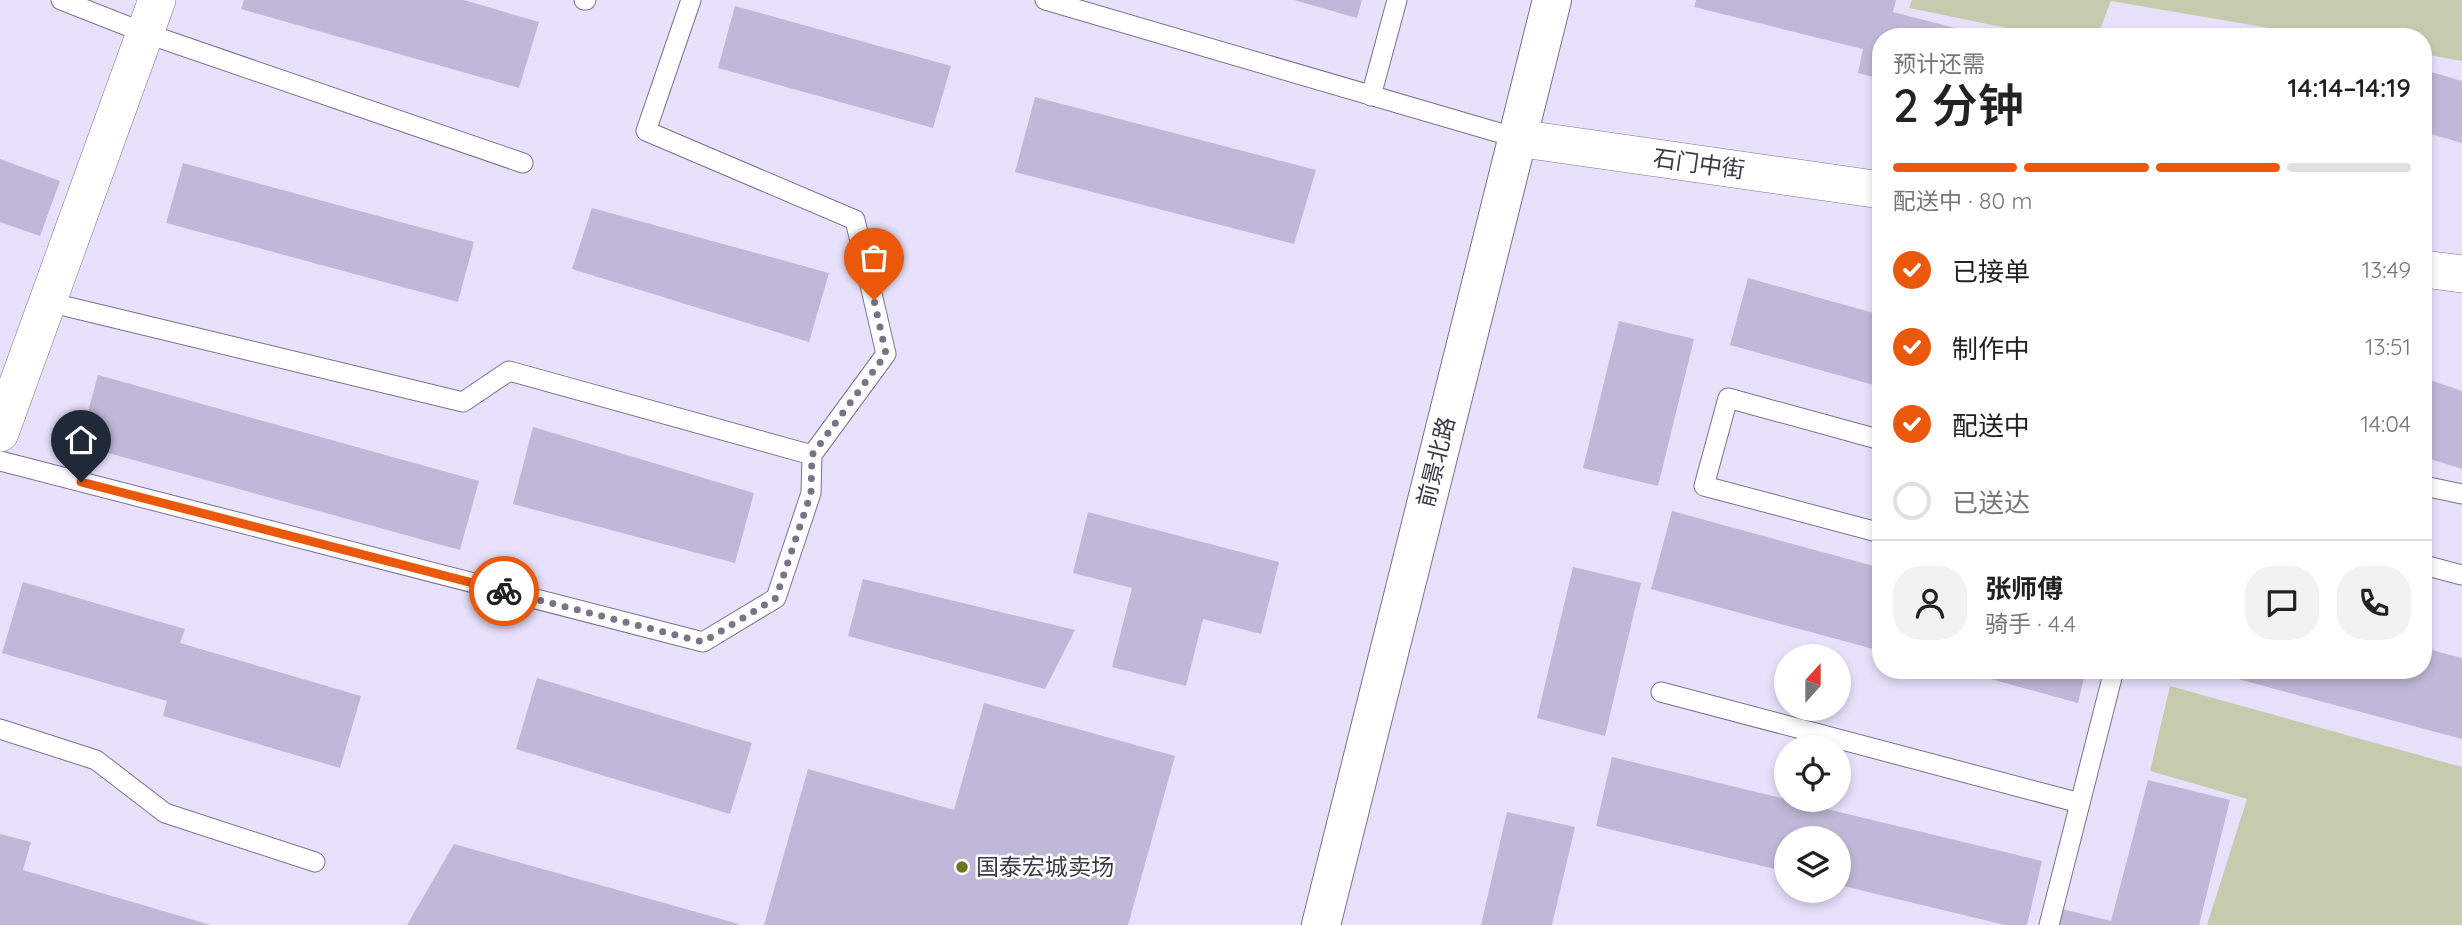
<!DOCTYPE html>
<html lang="zh">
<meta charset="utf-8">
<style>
body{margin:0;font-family:Quicksand,"Noto Sans SC",sans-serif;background:#f2f2f2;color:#222;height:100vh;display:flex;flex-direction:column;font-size:26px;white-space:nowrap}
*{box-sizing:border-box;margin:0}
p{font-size:23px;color:#767676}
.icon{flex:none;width:38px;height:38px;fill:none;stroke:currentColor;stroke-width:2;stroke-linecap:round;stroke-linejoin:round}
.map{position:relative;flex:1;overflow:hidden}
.side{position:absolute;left:1872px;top:28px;width:560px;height:651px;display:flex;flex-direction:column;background:#fff;border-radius:28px;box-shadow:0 4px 10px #0003}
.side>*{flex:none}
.needle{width:46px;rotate:21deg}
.controls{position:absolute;left:1774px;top:644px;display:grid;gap:14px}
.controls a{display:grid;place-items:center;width:77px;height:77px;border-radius:50%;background:#fff;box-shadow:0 4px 10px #0003;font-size:35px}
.pin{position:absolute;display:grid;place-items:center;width:60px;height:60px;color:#fff;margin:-72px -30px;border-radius:50% 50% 50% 0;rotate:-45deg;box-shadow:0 0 7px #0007}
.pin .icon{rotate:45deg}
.courier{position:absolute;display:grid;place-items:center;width:70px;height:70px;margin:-35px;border:5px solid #ea580c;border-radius:50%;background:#fff;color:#222;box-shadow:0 2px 9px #0007}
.head em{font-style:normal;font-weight:600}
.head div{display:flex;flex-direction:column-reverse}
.head{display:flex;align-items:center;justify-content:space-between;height:119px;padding:0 21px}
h1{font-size:46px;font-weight:600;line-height:52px}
.bar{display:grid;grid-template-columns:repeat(4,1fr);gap:10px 7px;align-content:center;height:84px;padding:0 21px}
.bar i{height:9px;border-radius:5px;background:#e0e0e0}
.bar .active{background:#ea580c}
.bar p{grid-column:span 4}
.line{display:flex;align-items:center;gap:18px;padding:0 21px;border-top:2px solid #e0e0e0}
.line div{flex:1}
.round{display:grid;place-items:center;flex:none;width:74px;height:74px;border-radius:28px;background:#f2f2f2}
ol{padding:0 21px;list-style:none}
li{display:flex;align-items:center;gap:21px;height:77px}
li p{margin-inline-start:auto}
li .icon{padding:7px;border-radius:50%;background:#ea580c;color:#fff;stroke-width:4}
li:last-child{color:#767676}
li i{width:38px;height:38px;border:4px solid #e0e0e0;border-radius:50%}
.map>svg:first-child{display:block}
.green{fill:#c7cbae}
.building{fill:#c0b8d8}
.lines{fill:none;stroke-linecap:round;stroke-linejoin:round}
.service-casing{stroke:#79728f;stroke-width:21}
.minor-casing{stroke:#79728f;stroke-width:38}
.tertiary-casing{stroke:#79728f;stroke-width:40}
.service{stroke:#fff;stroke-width:19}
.minor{stroke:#fff;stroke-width:37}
.tertiary{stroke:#fff;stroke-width:38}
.done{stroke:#787485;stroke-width:7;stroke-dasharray:0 12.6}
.route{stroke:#ea580c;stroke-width:9}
.poi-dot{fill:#6d751e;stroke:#fff;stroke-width:2.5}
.labels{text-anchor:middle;stroke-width:5;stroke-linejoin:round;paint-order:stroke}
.street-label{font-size:23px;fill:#3c3946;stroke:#fff}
.poi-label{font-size:23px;fill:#3c3946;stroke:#fff;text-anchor:start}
</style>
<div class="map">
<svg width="2462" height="925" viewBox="0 0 2462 925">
<rect width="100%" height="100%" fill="#e7e1fb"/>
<!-- green -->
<path class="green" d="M 1912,0 L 2462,0 L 2462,61 L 2424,54 L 2424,37 L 2321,37 L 2111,1 L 2097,37 C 2034,37 1971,20 1909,8 Z
M 2170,686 L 2462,767 L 2462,925 L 2207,925 L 2247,799 L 2150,771 Z"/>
<!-- building -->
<path class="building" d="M 244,0 L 464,0 L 539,22 L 519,88 L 241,9 Z
M 1294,0 L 1362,0 L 1357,18 Z
M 1696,0 L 1896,0 L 1893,12 L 1990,37 L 1881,37 L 1881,79 L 1858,73 L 1863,49 L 1694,7 Z
M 735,6 L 951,66 L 933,128 L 718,68 Z
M 2424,70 L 2462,81 L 2462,143 L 2424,132 Z
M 1035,97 L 1316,170 L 1294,244 L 1015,172 Z
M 0,159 L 60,181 L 40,236 L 0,222 Z
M 183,163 L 474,242 L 458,302 L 166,223 Z
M 592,208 L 829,273 L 809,342 L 572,269 Z
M 1748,278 L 1881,315 L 1881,387 L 1730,345 Z
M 1619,321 L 1694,339 L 1658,486 L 1583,468 Z
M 98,375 L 479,481 L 460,550 L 79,445 Z
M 2424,378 L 2462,391 L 2462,469 L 2424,457 Z
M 533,427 L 754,493 L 735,563 L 513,504 Z
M 1672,511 L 1881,568 L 1881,651 L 1651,589 Z
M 1088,512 L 1279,562 L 1261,634 L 1203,619 L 1186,686 L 1112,667 L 1132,588 L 1073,573 Z
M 1573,567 L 1641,583 L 1605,736 L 1537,718 Z
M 863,579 L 1075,630 L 1045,689 L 848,636 Z
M 23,582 L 185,629 L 180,643 L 361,696 L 340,768 L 163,716 L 167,701 L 2,653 Z
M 2424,648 L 2462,658 L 2462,739 L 2208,671 L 2424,670 Z
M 1958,670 L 2086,670 L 2078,703 Z
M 537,678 L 752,743 L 730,814 L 516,749 Z
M 984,703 L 1175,756 L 1128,925 L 764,925 L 808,769 L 954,810 Z
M 1612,757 L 2042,861 L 2027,925 L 2005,925 L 1839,885 L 1839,838 L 1787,838 L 1787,872 L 1596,826 Z
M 2148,780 L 2230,800 L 2199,925 L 2058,925 L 2062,909 L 2111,921 Z
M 1507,812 L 1575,827 L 1552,925 L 1481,925 Z
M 0,834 L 31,842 L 23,870 L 211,925 L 0,925 Z
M 454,844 L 739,924 L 739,925 L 407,925 Z"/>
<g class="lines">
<defs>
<path id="service" d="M 61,0 L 145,33 L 523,163
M 584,0 L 586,0
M 1045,0 L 1517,138
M 1371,96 L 1397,0
M 48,302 L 463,402 L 509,371 L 812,455
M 1881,440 L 1728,398 L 1704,486 L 1881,533
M 0,461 L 703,642 L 776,598 L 811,493 L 812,455 L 886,354 L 855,220 L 646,131 L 691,0
M 2424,486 L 2462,494
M 2424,565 L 2462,575
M 1661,692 L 2080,803
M 0,729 L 96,760 L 165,813 L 315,862
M 2049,925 L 2114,670"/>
<path id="minor" d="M 1517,138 L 1881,190
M 2424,269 L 2462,274
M 0,433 L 157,0"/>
<path id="tertiary" d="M 1321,925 L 1552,0"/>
</defs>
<!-- service casing -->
<use href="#service" class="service-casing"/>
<!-- minor casing -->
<use href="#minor" class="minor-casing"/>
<!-- tertiary casing -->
<use href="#tertiary" class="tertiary-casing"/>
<!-- service -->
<use href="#service" class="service"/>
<!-- minor -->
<use href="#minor" class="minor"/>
<!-- tertiary -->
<use href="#tertiary" class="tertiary"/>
</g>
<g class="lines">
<!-- done -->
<path class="done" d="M 504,591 L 703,642 L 776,598 L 811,493 L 812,455 L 886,354 L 874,300"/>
<!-- route -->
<path class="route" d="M 81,482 L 504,591"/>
</g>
<!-- markers -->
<circle class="poi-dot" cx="962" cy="867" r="7"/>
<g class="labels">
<!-- street labels -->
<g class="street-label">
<text transform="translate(1699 164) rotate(8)" y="8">石门中街</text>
<text transform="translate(1436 462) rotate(-76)" y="8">前景北路</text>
</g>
<!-- poi labels -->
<g class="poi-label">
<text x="976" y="875">国泰宏城卖场</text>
</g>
</g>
</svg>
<div class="controls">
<a><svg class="needle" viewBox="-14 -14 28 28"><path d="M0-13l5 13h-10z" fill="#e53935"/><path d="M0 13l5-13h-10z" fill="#767676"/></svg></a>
<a><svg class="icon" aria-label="locate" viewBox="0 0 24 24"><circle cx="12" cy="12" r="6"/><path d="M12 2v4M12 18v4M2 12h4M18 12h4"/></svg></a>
<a><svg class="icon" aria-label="layers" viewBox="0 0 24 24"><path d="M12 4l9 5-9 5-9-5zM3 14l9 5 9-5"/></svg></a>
</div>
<div class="pin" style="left:874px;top:300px;background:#ea580c"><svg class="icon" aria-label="bag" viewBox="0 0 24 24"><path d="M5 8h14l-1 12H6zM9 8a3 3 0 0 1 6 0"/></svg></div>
<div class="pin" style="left:81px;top:482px;background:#1f2937"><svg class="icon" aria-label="home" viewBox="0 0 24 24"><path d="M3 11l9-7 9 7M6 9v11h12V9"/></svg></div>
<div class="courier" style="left:504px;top:591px"><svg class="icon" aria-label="bike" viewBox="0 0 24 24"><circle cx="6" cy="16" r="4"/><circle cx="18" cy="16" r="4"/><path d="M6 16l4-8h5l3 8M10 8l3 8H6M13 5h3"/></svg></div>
<section class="side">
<div class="head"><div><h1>2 分钟</h1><p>预计还需</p></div><em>14:14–14:19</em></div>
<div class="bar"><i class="active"></i><i class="active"></i><i class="active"></i><i></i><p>配送中 · 80 m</p></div>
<ol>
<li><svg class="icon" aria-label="check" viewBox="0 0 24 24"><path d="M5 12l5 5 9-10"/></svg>已接单<p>13:49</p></li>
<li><svg class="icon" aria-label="check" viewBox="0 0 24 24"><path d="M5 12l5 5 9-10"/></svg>制作中<p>13:51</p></li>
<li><svg class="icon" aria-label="check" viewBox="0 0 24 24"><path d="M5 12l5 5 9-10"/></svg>配送中<p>14:04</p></li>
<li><i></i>已送达</li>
</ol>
<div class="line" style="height:126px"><a class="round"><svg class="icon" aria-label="person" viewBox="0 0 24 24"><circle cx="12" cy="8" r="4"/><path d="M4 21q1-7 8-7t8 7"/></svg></a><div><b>张师傅</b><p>骑手 · 4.4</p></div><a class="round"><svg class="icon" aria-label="chat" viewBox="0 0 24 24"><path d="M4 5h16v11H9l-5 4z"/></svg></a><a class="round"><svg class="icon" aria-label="phone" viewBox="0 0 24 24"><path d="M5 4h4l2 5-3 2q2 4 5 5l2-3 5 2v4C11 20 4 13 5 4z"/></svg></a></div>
</section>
</div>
